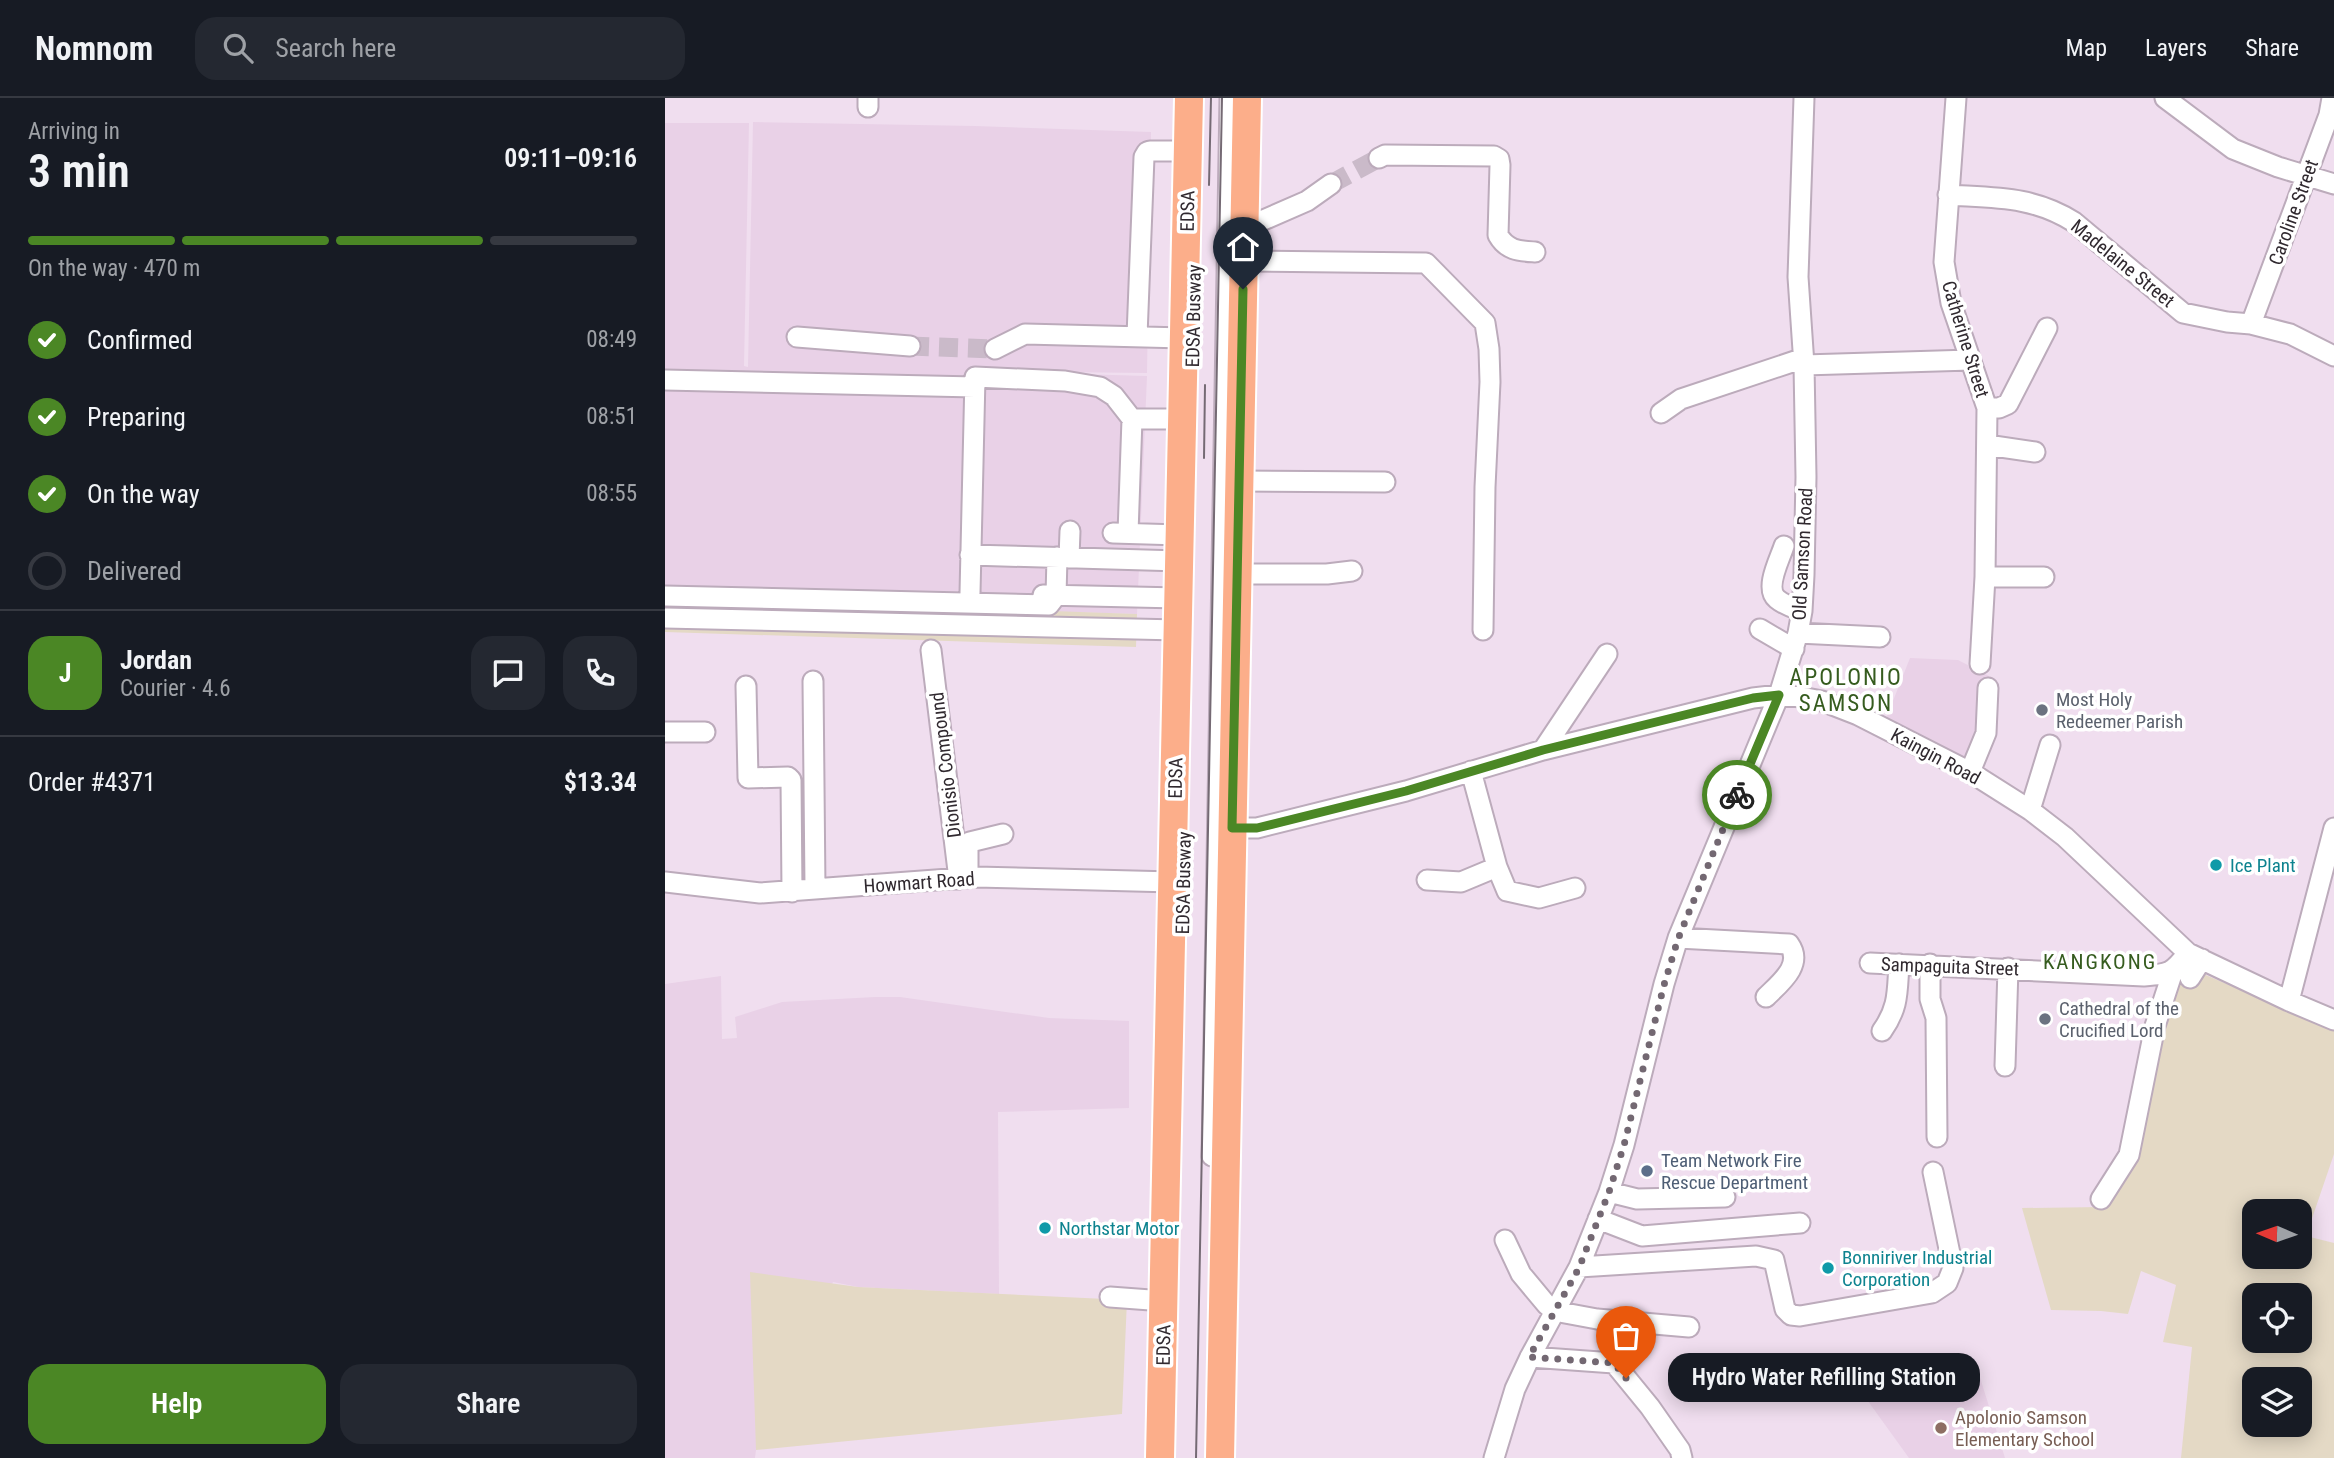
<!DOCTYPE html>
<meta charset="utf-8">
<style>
body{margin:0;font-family:"Roboto Condensed",sans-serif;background:#242831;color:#f1f3f6;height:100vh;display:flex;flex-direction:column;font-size:26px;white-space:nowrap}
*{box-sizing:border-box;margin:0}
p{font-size:23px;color:#9ea1a6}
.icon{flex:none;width:38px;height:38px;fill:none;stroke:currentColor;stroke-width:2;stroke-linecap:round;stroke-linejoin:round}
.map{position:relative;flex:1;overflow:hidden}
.details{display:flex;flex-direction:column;background:#171b24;width:665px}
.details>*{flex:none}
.needle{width:46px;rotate:272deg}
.buttons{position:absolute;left:1577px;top:1101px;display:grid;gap:14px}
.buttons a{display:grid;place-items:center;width:70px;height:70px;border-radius:14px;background:#171b24;box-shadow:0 4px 18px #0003;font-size:35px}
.pin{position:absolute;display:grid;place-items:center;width:60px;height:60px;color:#fff;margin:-72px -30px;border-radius:50% 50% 50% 0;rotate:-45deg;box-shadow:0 0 7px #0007}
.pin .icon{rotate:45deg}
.courier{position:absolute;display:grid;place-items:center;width:70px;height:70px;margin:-35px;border:5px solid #4b8725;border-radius:50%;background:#fff;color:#222;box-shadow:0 2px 9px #0007}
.bubble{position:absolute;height:49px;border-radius:21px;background:#171b24;box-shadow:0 4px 18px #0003;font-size:23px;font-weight:600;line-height:49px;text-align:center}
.headline em{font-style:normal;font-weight:600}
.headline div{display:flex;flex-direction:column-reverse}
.headline{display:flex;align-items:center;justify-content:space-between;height:119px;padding:0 28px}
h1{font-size:46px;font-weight:600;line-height:52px}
.bar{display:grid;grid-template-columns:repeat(4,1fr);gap:10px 7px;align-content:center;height:84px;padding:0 28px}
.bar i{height:9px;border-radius:5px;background:#363941}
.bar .selected{background:#4b8725}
.bar p{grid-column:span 4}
.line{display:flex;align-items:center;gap:18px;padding:0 28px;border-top:2px solid #363941}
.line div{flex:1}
.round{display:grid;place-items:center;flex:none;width:74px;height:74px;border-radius:21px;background:#242831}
ol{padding:0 28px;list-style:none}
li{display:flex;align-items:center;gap:21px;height:77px}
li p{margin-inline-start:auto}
li .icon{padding:7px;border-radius:50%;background:#4b8725;color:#fff;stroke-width:4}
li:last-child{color:#9ea1a6}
li i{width:38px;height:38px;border:4px solid #363941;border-radius:50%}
.action{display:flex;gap:14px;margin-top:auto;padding:14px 28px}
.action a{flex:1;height:80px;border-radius:21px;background:#4b8725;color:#fff;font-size:28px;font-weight:600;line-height:80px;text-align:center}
.action a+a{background:#242831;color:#f1f3f6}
header{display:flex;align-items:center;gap:42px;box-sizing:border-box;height:98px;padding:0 35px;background:#171b24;border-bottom:2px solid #363941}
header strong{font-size:33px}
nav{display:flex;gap:38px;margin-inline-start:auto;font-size:24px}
.search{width:490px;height:63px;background:#242831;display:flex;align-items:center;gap:18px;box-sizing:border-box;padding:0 24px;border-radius:21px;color:#9ea1a6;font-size:26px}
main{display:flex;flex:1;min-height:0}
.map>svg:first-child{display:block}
.built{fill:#e9d1e7}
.industrial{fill:#e4d9c5;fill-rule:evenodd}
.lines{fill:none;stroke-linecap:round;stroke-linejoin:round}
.minor-tunnel{stroke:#cabac9;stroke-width:19;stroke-dasharray:19 10;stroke-linecap:butt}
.minor-casing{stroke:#bcabbb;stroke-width:23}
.highway-casing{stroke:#fff;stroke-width:32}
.minor{stroke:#fff;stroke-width:19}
.highway{stroke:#fcae8a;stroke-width:28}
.tram{stroke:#756a74;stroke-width:2}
.done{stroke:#736872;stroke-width:7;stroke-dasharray:0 12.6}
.route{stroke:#4b8725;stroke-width:9}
.worship-dot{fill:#6b7280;stroke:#fff;stroke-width:2.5}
.culture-dot{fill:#0f9aa8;stroke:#fff;stroke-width:2.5}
.service-dot{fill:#5c6f8a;stroke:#fff;stroke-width:2.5}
.education-dot{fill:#8d6e63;stroke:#fff;stroke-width:2.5}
.labels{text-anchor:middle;stroke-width:7;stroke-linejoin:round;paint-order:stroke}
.street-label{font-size:19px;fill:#30292f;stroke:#fff}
.worship-label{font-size:19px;fill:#5b616d;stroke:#fff;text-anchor:start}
.culture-label{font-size:19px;fill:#0d838f;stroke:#fff;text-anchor:start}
.service-label{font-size:19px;fill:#4e5e75;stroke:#fff;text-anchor:start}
.education-label{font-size:19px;fill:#785e54;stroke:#fff;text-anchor:start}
.neighbourhood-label{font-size:21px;letter-spacing:2px;fill:#365c1f;stroke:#fff}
.quarter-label{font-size:23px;letter-spacing:2px;fill:#365c1f;stroke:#fff}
</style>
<header>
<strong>Nomnom</strong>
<div class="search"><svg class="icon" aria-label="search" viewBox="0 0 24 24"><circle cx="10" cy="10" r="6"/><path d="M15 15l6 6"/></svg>Search here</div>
<nav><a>Map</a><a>Layers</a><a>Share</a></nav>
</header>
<main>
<section class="details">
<div class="headline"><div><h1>3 min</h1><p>Arriving in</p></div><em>09:11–09:16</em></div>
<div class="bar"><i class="selected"></i><i class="selected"></i><i class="selected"></i><i></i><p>On the way · 470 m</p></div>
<ol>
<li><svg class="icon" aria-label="check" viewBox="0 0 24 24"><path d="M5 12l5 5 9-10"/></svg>Confirmed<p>08:49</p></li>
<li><svg class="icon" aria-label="check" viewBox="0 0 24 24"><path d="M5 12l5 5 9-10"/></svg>Preparing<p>08:51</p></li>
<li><svg class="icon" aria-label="check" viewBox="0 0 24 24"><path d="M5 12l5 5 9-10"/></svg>On the way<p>08:55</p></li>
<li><i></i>Delivered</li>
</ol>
<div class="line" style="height:126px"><b class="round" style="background:#4b8725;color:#fff">J</b><div><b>Jordan</b><p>Courier · 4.6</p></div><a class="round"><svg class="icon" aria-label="chat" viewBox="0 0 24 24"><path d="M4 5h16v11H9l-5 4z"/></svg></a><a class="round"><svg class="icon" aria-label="phone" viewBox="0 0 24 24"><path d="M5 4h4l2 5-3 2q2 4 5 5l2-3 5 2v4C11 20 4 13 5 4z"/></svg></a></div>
<div class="line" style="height:91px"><div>Order #4371</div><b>$13.34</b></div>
<div class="action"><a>Help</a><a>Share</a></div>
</section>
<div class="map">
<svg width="1669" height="1360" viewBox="0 0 1669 1360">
<rect width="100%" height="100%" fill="#f0deef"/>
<!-- built -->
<path class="built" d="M 88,24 L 310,28 L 486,34 L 482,275 L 308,273 L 482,278 L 472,516 L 0,502 L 0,25 L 84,25 L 79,268 L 83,269 Z
M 1245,560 L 1293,562 L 1324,578 L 1301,666 L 1220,623 Z
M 56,878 L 57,941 L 72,940 L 70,919 L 117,904 L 210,899 L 235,899 L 384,920 L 464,923 L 464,1010 L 333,1014 L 334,1196 L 193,1189 L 168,1184 L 91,1352 L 90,1360 L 0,1360 L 0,886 Z
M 1309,1260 L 1340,1360 L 1244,1360 L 1200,1299 L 1220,1284 Z"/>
<!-- industrial -->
<path class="industrial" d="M 0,501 L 134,504 L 472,516 L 471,549 L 0,534 Z
M 1515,866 L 1669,932 L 1669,1056 L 1641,1138 L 1669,1145 L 1669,1360 L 1516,1360 L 1527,1249 L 1498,1244 L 1511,1187 L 1476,1173 L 1463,1216 L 1436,1213 L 1386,1212 L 1357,1110 L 1437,1109 L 1468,1063 ZM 1589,1113 L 1634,1113 L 1634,1158 L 1589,1158 ZM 1589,1197 L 1634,1197 L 1634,1242 L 1589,1242 ZM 1589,1281 L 1634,1281 L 1634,1326 L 1589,1326 Z
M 85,1174 L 193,1189 L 462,1202 L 457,1316 L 91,1352 Z"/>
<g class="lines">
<!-- minor-tunnel -->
<path class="minor-tunnel" d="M 666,86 L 714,60
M 245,248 L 330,251"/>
<defs>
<path id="minor" d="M 1291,0 L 1279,164 L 1286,205 L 1322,310 L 1320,479 L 1315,566
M 1500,0 L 1568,51 L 1613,69 L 1669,86
M 203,9 L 203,0
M 714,60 L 720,57 L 829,58 L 834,61 L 835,67 L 833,137 C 842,153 855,153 870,154
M 1283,97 C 1330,100 1368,98 1409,124 L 1518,215 L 1562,224 L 1586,226 L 1625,236 L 1669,258
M 580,130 L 642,103 L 666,86
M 579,163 L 761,165 L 820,225 L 824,251 L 825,284 L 820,389 L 818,532
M 1586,226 L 1664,17 L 1667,0
M 472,238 L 479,59 L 482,54 L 485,53 L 523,53
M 132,239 L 245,248
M 330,251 L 360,236 L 519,240
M 1139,267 L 1306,262
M 0,282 L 310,289
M 1322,310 L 1334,310 L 1343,306 L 1382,230
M 996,315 L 1016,301 L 1139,260
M 467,321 L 518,321
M 1322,347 L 1370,354
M 574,383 L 720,384
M 448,435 L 515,437
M 1119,448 C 1115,461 1099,490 1112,501 C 1119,507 1129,510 1137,513
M 305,457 L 515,463
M 404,460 L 405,433
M 572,476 L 662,476 L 687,473
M 1320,479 L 1379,479
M 305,495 L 310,279 L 400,283 L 435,289 L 449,298 L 467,321 L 463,435
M 378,497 L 514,500
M 0,498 L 384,507 L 391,498 L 392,459
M 0,520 L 513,532
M 1095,531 L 1129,551
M 1133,535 L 1215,539
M 266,552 L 294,781
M 148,583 L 150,790
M 81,588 L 83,680 L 123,679 L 126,682 L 127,794
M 0,634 L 40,634
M 878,652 L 942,556
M 806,673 L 832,769 L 842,793 L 874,800 L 910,790
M 1305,674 L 1321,635 L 1323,590
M 1365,712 L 1385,647
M 567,730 L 592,730 L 741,693 L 878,652 L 1088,600 L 1114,597 L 1136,599 L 1157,603 L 1193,617 L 1305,674 L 1365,712 L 1400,739 L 1523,855 L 1624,903 L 1669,922
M 303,772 L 303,750 L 305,744 L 338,736
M 762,782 L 796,784 L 832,769
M 0,784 L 95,795 L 311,779 L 508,784
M 1013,840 L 1124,846 C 1139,867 1115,885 1101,899
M 1205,865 L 1479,878 C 1505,876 1507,875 1523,855
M 1265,866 L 1265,901 L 1271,920 L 1272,1039
M 1525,880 L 1537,861
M 1624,903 L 1669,730
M 1217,933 C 1234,909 1232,894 1234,866
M 1340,968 L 1343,870
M 547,1058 L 565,0
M 944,1094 L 972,1101 L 1060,1099
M 1436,1101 L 1464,1057 L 1490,928 L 1508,873
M 933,1121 L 977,1138 L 1135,1125
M 840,1142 L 856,1176 L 881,1206 L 889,1213 L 932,1221 L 1024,1229
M 914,1169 L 1091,1158 L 1109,1162 L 1120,1211 L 1126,1217 L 1135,1218 L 1267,1195 L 1282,1185 L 1288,1170 L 1268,1074
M 445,1199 L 499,1203
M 865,1259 L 949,1265 L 985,1309 L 1015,1352 L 1017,1360
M 829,1360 L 850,1291 L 865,1259 L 914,1169 L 944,1094 L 959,1047 L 999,886 L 1013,840 L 1114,597 L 1133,535 L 1137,513 L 1139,477 L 1141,379 L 1139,267 L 1133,179 L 1139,0"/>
<path id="highway" d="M 495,1360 L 524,0
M 555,1360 L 582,0"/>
</defs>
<!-- minor casing -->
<use href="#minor" class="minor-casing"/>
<!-- highway casing -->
<use href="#highway" class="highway-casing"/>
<!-- minor -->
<use href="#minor" class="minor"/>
<!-- highway -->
<use href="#highway" class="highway"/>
<!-- tram -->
<path class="tram" d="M 544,87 L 546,0
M 539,360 L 540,287
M 531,1360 L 557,0"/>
</g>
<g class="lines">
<!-- done -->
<path class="done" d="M 961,1280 L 949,1265 L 864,1259 L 914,1170 L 944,1094 L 959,1047 L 999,887 L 1013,841 L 1072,697"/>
<!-- route -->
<path class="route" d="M 578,191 L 567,730 L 592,730 L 741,693 L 878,652 L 1088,600 L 1114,597 L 1072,697"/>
</g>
<!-- markers -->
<g class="worship-dot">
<circle cx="1377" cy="612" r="7"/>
<circle cx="1380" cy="921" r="7"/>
</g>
<g class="culture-dot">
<circle cx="1551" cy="767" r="7"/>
<circle cx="380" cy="1130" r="7"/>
<circle cx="1163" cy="1170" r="7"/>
</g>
<circle class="service-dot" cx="982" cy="1073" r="7"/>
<circle class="education-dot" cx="1276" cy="1330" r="7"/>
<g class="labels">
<!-- street labels -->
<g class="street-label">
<text transform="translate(522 113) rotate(-89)" y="7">EDSA</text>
<text transform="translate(1628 114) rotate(-70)" y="7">Caroline Street</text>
<text transform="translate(1458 165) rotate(39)" y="7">Madelaine Street</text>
<text transform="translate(528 218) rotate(-89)" y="7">EDSA Busway</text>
<text transform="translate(1301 241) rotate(73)" y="7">Catherine Street</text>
<text transform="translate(1137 456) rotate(-87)" y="7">Old Samson Road</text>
<text transform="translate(1271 658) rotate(28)" y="7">Kaingin Road</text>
<text transform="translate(280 667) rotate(-97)" y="7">Dionisio Compound</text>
<text transform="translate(510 680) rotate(-89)" y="7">EDSA</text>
<text transform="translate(254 784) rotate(-4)" y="7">Howmart Road</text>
<text transform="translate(518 785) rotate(-89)" y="7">EDSA Busway</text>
<text transform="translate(1285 868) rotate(2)" y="7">Sampaguita Street</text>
<text transform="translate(498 1247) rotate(-89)" y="7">EDSA</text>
</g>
<!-- worship labels -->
<g class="worship-label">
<text x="1391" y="608">Most Holy<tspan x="1391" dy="22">Redeemer Parish</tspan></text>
<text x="1394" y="917">Cathedral of the<tspan x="1394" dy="22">Crucified Lord</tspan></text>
</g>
<!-- culture labels -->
<g class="culture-label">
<text x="1565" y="774">Ice Plant</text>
<text x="394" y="1137">Northstar Motor</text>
<text x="1177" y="1166">Bonniriver Industrial<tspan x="1177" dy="22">Corporation</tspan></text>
</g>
<!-- service labels -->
<g class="service-label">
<text x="996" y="1069">Team Network Fire<tspan x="996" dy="22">Rescue Department</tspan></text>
</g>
<!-- education labels -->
<g class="education-label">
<text x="1290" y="1326">Apolonio Samson<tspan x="1290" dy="22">Elementary School</tspan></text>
</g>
<!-- neighbourhood labels -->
<g class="neighbourhood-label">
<text x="1435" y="871">KANGKONG</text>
</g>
<!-- quarter labels -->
<g class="quarter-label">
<text x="1181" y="587">APOLONIO<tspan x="1181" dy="26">SAMSON</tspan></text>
</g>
</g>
</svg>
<div class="buttons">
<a><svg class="needle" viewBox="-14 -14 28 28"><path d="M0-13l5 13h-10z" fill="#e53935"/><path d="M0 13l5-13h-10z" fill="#9ea1a6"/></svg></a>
<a><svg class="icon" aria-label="locate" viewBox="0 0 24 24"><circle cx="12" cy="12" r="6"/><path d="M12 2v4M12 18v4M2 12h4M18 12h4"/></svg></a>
<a><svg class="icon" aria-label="layers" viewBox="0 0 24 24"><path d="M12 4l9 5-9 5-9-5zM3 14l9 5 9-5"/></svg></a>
</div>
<div class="pin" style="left:961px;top:1280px;background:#ea580c"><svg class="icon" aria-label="bag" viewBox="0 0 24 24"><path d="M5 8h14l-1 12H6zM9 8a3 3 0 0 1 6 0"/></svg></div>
<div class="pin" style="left:578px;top:191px;background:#1f2937"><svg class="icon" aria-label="home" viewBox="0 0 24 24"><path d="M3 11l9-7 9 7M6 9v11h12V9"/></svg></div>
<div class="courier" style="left:1072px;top:697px"><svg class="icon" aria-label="bike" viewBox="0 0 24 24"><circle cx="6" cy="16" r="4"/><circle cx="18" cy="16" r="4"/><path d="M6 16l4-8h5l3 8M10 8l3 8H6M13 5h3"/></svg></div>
<div class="bubble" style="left:1003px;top:1255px;width:312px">Hydro Water Refilling Station</div>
</div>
</main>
